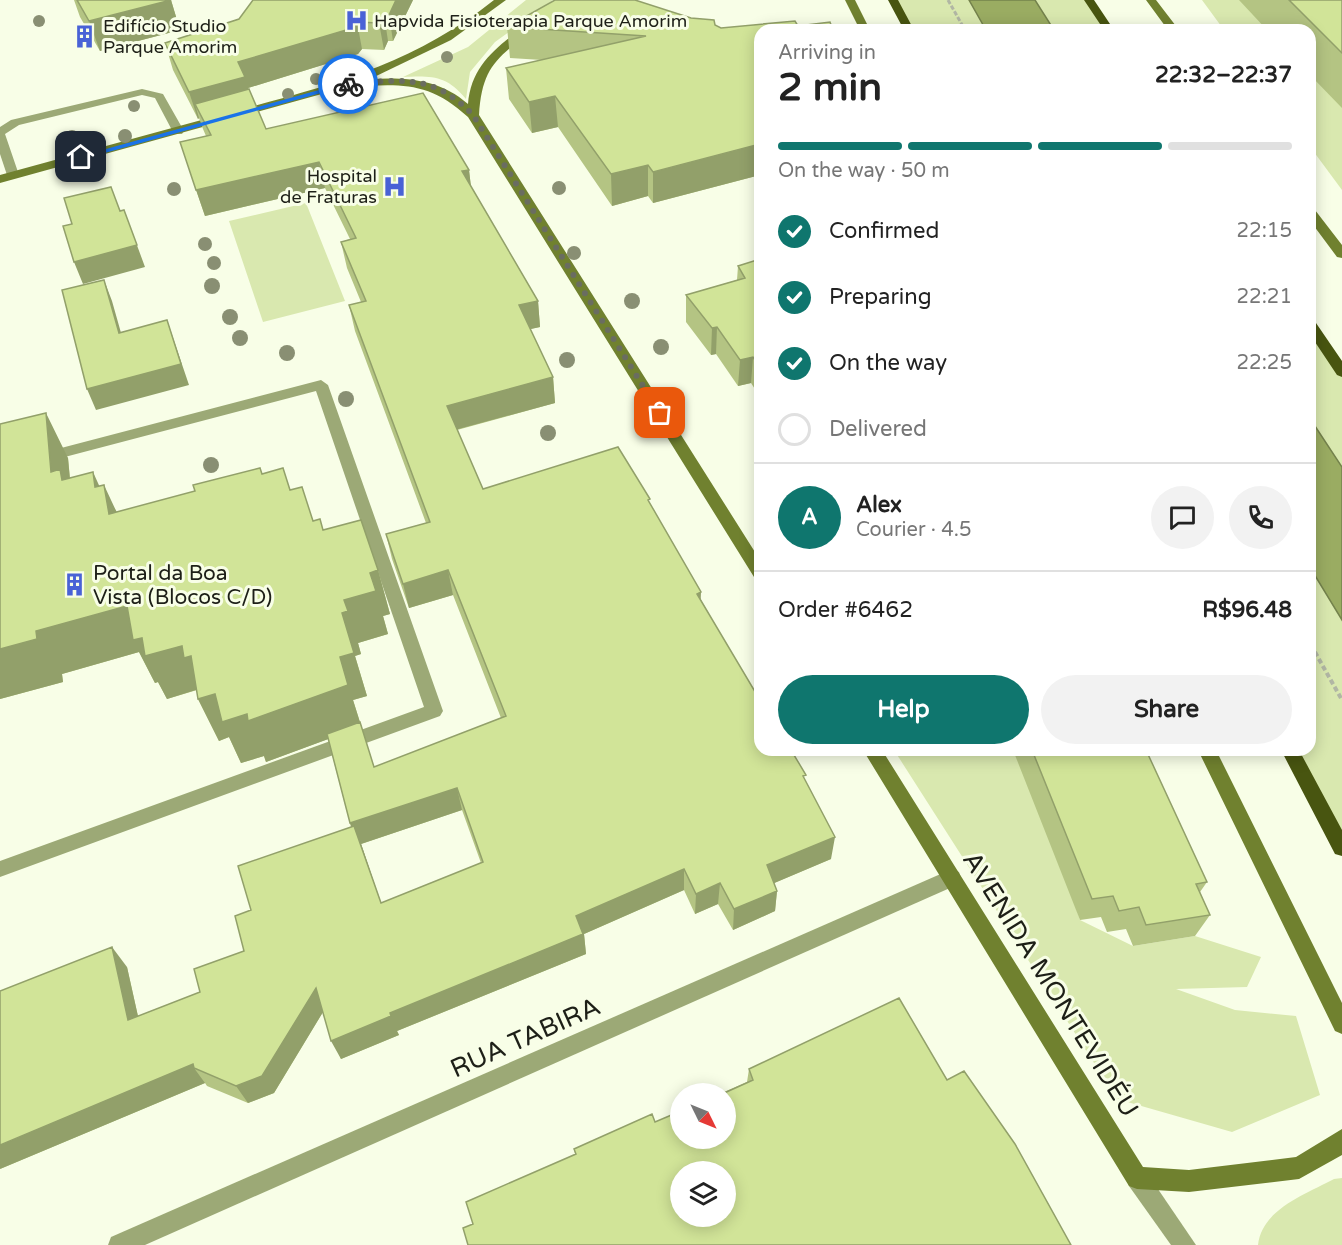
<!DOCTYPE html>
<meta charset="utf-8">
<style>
body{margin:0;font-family:"Varela Round",sans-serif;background:#f2f2f2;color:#222;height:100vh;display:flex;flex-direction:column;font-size:22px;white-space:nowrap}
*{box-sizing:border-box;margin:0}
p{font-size:20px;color:#767676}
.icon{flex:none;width:33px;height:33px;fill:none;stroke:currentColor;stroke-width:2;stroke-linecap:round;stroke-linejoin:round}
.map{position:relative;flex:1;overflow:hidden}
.panel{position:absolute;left:754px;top:24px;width:562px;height:732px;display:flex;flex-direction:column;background:#fff;border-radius:18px;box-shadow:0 3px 15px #0003}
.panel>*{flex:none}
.needle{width:39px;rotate:133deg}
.tools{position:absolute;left:670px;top:1083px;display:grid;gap:12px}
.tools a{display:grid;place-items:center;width:66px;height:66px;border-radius:50%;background:#fff;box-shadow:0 3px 15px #0003;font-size:30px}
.pin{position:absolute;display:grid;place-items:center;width:51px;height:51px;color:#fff;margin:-26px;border-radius:12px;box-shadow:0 3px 9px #0006}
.courier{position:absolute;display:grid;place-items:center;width:60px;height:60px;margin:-30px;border:4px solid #1a73e8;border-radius:50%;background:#fff;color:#222;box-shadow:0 2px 8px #0007}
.summary em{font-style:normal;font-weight:700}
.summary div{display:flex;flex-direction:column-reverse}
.summary{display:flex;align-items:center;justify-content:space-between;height:102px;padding:0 24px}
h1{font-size:39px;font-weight:700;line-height:45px}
.bar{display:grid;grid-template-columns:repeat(4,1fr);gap:9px 6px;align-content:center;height:72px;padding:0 24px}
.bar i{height:8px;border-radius:4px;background:#e0e0e0}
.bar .active{background:#0f766e}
.bar p{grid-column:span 4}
.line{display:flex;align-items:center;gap:15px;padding:0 24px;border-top:2px solid #e0e0e0}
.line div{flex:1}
.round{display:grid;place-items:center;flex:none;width:63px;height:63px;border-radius:32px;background:#f2f2f2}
ol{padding:0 24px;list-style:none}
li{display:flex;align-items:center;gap:18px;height:66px}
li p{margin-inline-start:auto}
li .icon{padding:6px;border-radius:50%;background:#0f766e;color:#fff;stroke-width:4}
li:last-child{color:#767676}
li i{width:33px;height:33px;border:3px solid #e0e0e0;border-radius:50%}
.primary-button{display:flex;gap:12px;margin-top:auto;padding:12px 24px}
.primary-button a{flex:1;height:69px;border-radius:36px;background:#0f766e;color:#fff;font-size:24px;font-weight:700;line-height:69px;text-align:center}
.primary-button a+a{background:#f2f2f2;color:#222}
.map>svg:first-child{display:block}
.green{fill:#d9e8af}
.water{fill:#9aac62;stroke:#74824c;stroke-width:1.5}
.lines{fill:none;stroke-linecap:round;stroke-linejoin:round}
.path-far1{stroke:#b1b6a4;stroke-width:3;stroke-dasharray:4.5 2;stroke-linecap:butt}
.path{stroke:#b1b6a4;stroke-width:4;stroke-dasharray:5 3;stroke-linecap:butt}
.service{fill:#9ca976;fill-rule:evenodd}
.minor{fill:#9ca976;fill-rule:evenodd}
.tertiary{fill:#9ca976;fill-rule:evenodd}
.secondary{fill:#70812f;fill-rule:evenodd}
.trunk{fill:#485510;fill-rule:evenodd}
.tree{fill:#898f73}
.wall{fill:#b4c483;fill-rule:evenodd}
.shaded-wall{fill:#92a06a}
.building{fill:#d1e498;stroke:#92a06a;stroke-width:1.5;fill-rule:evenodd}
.route{fill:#1a73e8}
.done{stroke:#6a6d60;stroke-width:6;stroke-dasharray:0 10.8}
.labels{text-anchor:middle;stroke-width:6;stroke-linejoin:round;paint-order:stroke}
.far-poi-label{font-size:18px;fill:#1d1f17;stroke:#f8fee7;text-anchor:start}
.poi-label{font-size:21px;fill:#1d1f17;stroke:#f8fee7;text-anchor:start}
.near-street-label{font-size:26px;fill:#1d1f17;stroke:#f8fee7}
</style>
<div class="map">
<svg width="1342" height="1245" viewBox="0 0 1342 1245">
<rect width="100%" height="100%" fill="#f8fee7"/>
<!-- green -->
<path class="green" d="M 526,0 L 553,0 L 495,42 L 470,72 L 466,99 C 446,75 432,76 403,77 L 468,47 Z
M 893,0 L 1089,0 L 1109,30 L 909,30 Z
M 1202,0 L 1342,0 L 1342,190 L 1311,148 L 1311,30 L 1224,30 Z
M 306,203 L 345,301 L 263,322 L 229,221 Z
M 1311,326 L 1342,372 L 1342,848 L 1290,750 L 1311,750 Z
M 894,750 L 1011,750 L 1027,762 L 1080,920 L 1133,946 L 1195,936 L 1261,957 L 1247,987 L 1176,989 L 1235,1010 L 1296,1016 L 1320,1095 L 1232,1132 L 1117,1099 Z
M 1342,1178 L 1342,1245 L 1258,1245 C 1262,1209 1306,1194 1334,1179 Z"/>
<!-- water -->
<path class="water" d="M 969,0 L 1035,0 L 1054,30 L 986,30 Z
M 1311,420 L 1342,467 L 1342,620 L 1311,569 Z"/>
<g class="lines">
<!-- path-far1 -->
<path class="path-far1" d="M 948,0 L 965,30"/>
<!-- path -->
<path class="path" d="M 1311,645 L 1342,700"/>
<!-- service -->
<path class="service" d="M 142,89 L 163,94 L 184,131 L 182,134 L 174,134 L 155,98 L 142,95 L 19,125 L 5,134 L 19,175 L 13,179 L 7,175 L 0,154 L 0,127 L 11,120 Z
M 321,380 L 328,385 L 443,711 L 440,716 L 0,877 L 0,861 L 424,707 L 316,391 L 0,474 L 0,464 Z"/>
<!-- minor -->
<path class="minor" d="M 952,869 L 959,872 L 961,878 L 959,884 L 145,1245 L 108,1245 L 111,1237 Z"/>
<!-- tertiary -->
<path class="tertiary" d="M 1137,1167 L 1145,1170 L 1196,1245 L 1171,1245 L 1129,1186 L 1126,1178 L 1129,1170 Z"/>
<!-- secondary -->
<path class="secondary" d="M 494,0 L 506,0 L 451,40 L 370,79 C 406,77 440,79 468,104 C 471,67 494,49 522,28 L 530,28 L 530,32 C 495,59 482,69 479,115 L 760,560 L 760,579 L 754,577 L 468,117 C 428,80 399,84 347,87 L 0,183 L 0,175 C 73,155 146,135 220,115 C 321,88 410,67 494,0 Z
M 845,0 L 855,0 L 870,30 L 860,30 Z
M 1146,0 L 1156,0 L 1179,30 L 1168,30 Z
M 1311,209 L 1315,210 L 1342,245 L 1342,258 L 1337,257 L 1311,222 Z
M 863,750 L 882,750 L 1143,1167 L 1189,1170 L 1296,1157 L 1342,1129 L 1342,1155 L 1299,1179 L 1189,1192 L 1137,1189 L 1129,1186 Z
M 1198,750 L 1216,750 L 1342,1003 L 1342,1034 L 1335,1031 Z"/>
<!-- trunk -->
<path class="trunk" d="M 888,0 L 898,0 L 914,30 L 904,30 Z
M 1084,0 L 1094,0 L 1114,30 L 1104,30 Z
M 1311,322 L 1316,323 L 1342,361 L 1342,377 L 1337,375 L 1311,336 Z
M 1281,750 L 1299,750 L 1342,830 L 1342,856 L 1335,854 Z"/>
</g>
<!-- trees -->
<g class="tree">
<circle cx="39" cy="21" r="6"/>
<circle cx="447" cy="57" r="6"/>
<circle cx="316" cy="79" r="6"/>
<circle cx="288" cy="94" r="6"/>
<circle cx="134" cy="106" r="6"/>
<circle cx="125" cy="136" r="7"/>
<circle cx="72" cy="137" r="7"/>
<circle cx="68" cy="172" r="7"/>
<circle cx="559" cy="188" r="7"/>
<circle cx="174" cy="189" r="7"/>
<circle cx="205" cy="244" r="7"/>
<circle cx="574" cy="253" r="7"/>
<circle cx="214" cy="263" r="7"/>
<circle cx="212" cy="286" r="8"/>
<circle cx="632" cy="301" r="8"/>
<circle cx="230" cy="317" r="8"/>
<circle cx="240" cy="338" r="8"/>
<circle cx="661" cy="347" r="8"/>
<circle cx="287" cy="353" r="8"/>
<circle cx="567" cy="360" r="8"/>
<circle cx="346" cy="399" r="8"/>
<circle cx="548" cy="433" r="8"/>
<circle cx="211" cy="465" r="8"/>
</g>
<!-- wall -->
<path class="wall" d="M 74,0 L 171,0 L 180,30 L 100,51 L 80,17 Z
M 413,0 L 393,41 L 388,41 L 384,50 L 362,49 L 358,54 L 248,88 L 266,129 L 469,170 L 471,187 L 538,301 L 540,327 L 530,329 L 553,377 L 555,403 L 457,430 L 483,489 L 651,505 L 701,600 L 805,781 L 831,859 L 774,883 L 777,891 L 775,911 L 733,930 L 718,904 L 695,914 L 684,890 L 584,934 L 586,954 L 397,1031 L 399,1035 L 341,1059 L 323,1012 L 274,1093 L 248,1103 L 207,1086 L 205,1083 L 0,1169 L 127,967 L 138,1016 L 200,992 L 244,951 L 251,910 L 351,827 L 328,739 L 266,762 L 264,756 L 241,763 L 229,737 L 219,741 L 198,699 L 197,690 L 167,699 L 158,682 L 155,683 L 139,652 L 62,674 L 63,682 L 0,699 L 0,424 L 68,458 L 70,478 L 99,486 L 117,512 L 262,474 L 290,490 L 313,521 L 323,530 L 378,570 L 390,614 L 383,616 L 388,634 L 358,643 L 361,654 L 355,656 L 367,696 L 353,700 L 374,767 L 501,718 L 453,595 L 409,608 L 392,559 L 386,534 L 426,523 L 355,331 L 349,305 L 361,302 L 347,268 L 341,242 L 350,239 L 325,188 L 205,216 L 180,142 L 206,136 L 203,129 L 199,118 L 198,119 L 173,70 L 165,43 ZM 462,810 L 481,863 L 381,903 L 361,844 Z
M 1239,0 L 1342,0 L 1342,108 L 1311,76 L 1311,30 L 1267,30 Z
M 715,25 L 721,28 L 760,30 L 760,175 L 653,203 L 648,196 L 612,206 L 558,127 L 532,133 L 509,99 L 506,68 L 542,60 L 510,58 L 507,27 Z
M 760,259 L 760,397 L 751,383 L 738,386 L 716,354 L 711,355 L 686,322 L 686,295 L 737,280 L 738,266 Z
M 1013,750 L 1146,750 L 1207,882 L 1200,892 L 1210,915 L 1195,936 L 1133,946 L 1126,929 L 1107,932 L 1101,917 L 1080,920 Z
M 749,1069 L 947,1080 L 473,1224 L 575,1154 L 574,1149 L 655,1122 L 747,1082 Z"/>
<!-- shaded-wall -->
<path class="shaded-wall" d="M 171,0 L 180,30 L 100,51 L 89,21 Z
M 396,0 L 413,0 L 393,41 L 389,15 Z
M 384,14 L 388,41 L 384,50 L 379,23 Z
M 357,22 L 362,49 L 358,54 L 248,88 L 252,104 L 195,104 L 199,118 L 198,119 L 189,92 L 238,62 Z
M 555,96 L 558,127 L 532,133 L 529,102 Z
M 760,144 L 760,175 L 653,203 L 653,172 Z
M 319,162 L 325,188 L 205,216 L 196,190 Z
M 648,165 L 648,196 L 612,206 L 611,174 Z
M 469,170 L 472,196 L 462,171 Z
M 124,210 L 145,267 L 83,284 L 74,262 Z
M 104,280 L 112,301 L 127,354 L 119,333 Z
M 538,301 L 540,327 L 522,331 L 519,305 Z
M 167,320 L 189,385 L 96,410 L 87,389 Z
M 717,327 L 716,354 L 711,355 L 712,328 Z
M 753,357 L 751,383 L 738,386 L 740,360 Z
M 553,377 L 555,403 L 451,431 L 447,406 Z
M 46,413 L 68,458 L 71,492 L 51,472 Z
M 93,472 L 107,503 L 104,485 L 125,530 L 116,529 L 95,487 Z
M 378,570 L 390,614 L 383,616 L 388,634 L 358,643 L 361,654 L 355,656 L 367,696 L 353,700 L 381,789 L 361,727 L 266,762 L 264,756 L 241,763 L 229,737 L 219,741 L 198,699 L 199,689 L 167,699 L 158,682 L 155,683 L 139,652 L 62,674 L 63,682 L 0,699 L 0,649 L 36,631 L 127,606 L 182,646 L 191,656 L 340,657 L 342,613 L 344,600 L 370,573 Z
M 448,570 L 453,595 L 409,608 L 403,584 Z
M 701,592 L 700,617 L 697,594 Z
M 457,788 L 462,810 L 361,844 L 388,924 L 350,823 Z
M 835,837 L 831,859 L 765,887 L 767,865 Z
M 684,869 L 684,890 L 584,934 L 586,954 L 397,1031 L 399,1035 L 341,1059 L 331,1041 L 390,1013 L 576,916 Z
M 720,883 L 718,904 L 695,914 L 696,894 Z
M 777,891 L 775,911 L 733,930 L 734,909 Z
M 112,947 L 127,967 L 143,1039 L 128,1020 Z
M 316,988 L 326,1007 L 274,1093 L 248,1103 L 236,1086 Z
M 193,1064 L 194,1068 L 205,1083 L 0,1169 L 0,1145 Z"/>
<!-- building -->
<path class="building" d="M 77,0 L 171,0 L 89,21 Z
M 253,0 L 396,0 L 389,15 L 384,14 L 379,23 L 357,22 L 353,28 L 238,62 L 245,77 L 189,92 L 165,43 L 239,19 Z
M 555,0 L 635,0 L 691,18 L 714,20 L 715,25 L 721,28 L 795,21 L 798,26 L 830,22 L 833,30 L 760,30 L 760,144 L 653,172 L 648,165 L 611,174 L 555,96 L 529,102 L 506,68 L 646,36 L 507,27 Z
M 1289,0 L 1342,0 L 1342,53 Z
M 249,89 L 266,129 L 423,93 L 469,170 L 462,171 L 538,301 L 519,305 L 553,377 L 447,406 L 483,489 L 618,447 L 650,499 L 648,500 L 701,592 L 697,594 L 760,700 L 760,750 L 791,750 L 806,775 L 803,776 L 835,837 L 767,865 L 777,891 L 734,909 L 720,883 L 696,894 L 684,869 L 576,916 L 583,934 L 390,1013 L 391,1016 L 331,1041 L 316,988 L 262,1076 L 236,1086 L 194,1068 L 193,1064 L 0,1145 L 0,991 L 112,947 L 128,1020 L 200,992 L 194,969 L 244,951 L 235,916 L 251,910 L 238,866 L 354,826 L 381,903 L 483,862 L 457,788 L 350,823 L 327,734 L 360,722 L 374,767 L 506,716 L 448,570 L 403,584 L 386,534 L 430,522 L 349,305 L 366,301 L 341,242 L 356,238 L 319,162 L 196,190 L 180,142 L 211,135 L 195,104 Z
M 111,187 L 120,211 L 124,210 L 137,245 L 74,262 L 63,226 L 72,224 L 64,198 Z
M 760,259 L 760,368 L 753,357 L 740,360 L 717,327 L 712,328 L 686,295 L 745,278 L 738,266 Z
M 104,280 L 119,333 L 167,320 L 181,364 L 87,389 L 62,290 Z
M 46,413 L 51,472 L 60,469 L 62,480 L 93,472 L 95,487 L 104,485 L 109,514 L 195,491 L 193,485 L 260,468 L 262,474 L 283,468 L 290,490 L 302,487 L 313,521 L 320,519 L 323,530 L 361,520 L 378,570 L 370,573 L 376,591 L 344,600 L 348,611 L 342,613 L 354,653 L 340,657 L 348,685 L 248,721 L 247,714 L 222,722 L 215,694 L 198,699 L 191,656 L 184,658 L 182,646 L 145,656 L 142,638 L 133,640 L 127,606 L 36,631 L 37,639 L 0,649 L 0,424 Z
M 1032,750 L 1146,750 L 1207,882 L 1196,884 L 1210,915 L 1146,925 L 1139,907 L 1119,911 L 1113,896 L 1092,899 Z
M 899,998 L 947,1080 L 964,1071 L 1015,1144 L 1071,1245 L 468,1245 L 463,1228 L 473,1224 L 466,1202 L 576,1154 L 574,1149 L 652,1114 L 655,1122 L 681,1111 L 681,1138 L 726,1138 L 726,1094 L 722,1094 L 753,1080 L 749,1069 ZM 681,1172 L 726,1172 L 726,1216 L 681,1216 Z"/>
<!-- route -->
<path class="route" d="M 348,82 L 350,85 L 83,159 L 77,157 Z"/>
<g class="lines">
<!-- done -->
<path class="done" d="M 348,84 C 401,80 433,73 473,115 L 660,413"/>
</g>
<!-- icons -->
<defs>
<symbol id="hospital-bare" viewBox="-9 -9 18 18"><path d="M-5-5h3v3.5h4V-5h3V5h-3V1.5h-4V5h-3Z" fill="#4962d6" stroke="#f8fee7" stroke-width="2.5" paint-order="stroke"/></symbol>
<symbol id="building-bare" viewBox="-9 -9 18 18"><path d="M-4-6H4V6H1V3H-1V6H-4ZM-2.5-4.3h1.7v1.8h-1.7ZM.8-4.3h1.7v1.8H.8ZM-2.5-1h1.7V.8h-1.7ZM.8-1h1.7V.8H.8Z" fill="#4962d6" stroke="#f8fee7" stroke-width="2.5" paint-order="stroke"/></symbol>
</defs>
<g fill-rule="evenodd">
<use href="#hospital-bare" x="340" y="4" width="33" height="33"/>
<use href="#building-bare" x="68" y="20" width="33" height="33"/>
<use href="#hospital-bare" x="378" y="170" width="33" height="33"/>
<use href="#building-bare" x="58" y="568" width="33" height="33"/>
</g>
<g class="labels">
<!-- far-poi labels -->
<g class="far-poi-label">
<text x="374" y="27">Hapvida Fisioterapia Parque Amorim</text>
<text x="103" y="32">Edifício Studio<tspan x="103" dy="21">Parque Amorim</tspan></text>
<text x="377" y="182" text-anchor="end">Hospital<tspan x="377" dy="21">de Fraturas</tspan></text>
</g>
<!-- poi labels -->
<g class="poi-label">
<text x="93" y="580">Portal da Boa<tspan x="93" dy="24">Vista (Blocos C/D)</tspan></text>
</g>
<!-- near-street labels -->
<g class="near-street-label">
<text transform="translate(1051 984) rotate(58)" y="9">AVENIDA MONTEVIDÉU</text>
<text transform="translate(525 1037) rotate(-24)" y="9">RUA TABIRA</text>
</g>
</g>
</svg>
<div class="tools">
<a><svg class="needle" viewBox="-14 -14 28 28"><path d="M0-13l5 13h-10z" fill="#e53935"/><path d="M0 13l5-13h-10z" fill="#767676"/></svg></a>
<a><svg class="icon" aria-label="layers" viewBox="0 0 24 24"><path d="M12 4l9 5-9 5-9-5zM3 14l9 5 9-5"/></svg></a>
</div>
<div class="pin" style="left:660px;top:413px;background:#ea580c"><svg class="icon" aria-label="bag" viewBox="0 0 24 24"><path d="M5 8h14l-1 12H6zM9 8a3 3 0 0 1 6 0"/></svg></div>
<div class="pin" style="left:81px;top:157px;background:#1f2937"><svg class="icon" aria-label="home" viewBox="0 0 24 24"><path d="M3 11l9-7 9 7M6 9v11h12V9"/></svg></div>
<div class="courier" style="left:348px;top:84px"><svg class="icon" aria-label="bike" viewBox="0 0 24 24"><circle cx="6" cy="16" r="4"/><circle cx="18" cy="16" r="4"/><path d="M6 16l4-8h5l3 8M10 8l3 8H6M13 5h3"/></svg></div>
<section class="panel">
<div class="summary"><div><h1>2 min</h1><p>Arriving in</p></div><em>22:32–22:37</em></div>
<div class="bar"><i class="active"></i><i class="active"></i><i class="active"></i><i></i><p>On the way · 50 m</p></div>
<ol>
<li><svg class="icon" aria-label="check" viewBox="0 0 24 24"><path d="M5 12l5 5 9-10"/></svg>Confirmed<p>22:15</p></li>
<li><svg class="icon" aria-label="check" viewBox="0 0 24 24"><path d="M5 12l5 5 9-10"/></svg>Preparing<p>22:21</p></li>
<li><svg class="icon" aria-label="check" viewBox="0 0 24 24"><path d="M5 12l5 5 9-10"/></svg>On the way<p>22:25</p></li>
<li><i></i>Delivered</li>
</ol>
<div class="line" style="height:108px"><b class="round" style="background:#0f766e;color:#fff">A</b><div><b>Alex</b><p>Courier · 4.5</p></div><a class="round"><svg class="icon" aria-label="chat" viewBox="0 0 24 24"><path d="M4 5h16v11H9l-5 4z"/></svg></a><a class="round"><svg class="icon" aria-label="phone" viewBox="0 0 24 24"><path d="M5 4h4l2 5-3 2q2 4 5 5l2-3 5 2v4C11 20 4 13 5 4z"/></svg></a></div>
<div class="line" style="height:78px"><div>Order #6462</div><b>R$96.48</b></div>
<div class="primary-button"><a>Help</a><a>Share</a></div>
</section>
</div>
